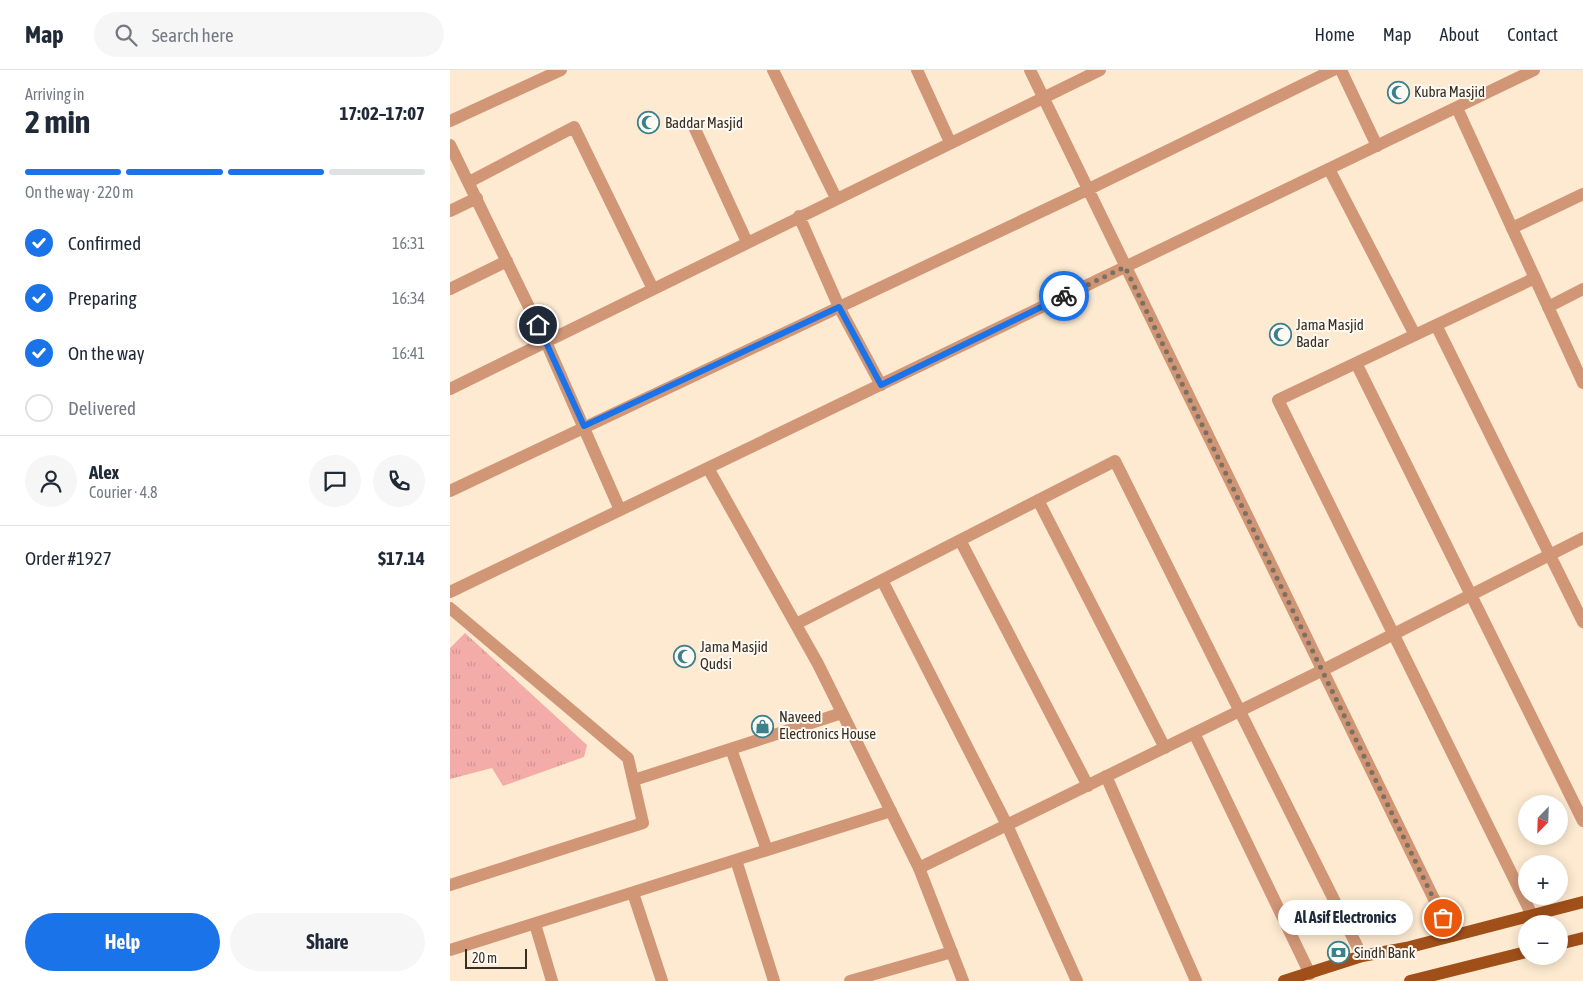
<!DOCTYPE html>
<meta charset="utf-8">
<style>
body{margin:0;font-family:"Asap Condensed",sans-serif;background:#f6f6f7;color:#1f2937;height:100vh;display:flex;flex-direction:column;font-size:19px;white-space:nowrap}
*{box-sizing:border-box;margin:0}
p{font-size:16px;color:#747a83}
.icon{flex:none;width:28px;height:28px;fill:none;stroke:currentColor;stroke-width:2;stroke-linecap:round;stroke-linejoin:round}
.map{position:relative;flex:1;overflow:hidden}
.panel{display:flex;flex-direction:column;background:#fff;width:450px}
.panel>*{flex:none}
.needle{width:32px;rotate:203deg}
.tools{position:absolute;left:1068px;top:725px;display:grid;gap:10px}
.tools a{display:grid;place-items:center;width:50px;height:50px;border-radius:50%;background:#fff;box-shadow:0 2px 12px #0003;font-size:25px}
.scale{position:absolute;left:15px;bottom:12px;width:62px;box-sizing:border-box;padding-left:5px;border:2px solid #382f23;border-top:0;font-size:14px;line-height:18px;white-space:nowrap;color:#382f23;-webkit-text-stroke:4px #fefaf3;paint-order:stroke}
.pin{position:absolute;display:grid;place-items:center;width:42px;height:42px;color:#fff;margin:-21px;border:2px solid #fff;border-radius:50%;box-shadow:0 1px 5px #0007}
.courier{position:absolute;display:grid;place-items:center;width:50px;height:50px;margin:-25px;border:4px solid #1a73e8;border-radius:50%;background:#fff;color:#222;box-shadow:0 1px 6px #0007}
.bubble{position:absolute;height:35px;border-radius:18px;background:#fff;box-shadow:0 2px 12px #0003;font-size:16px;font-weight:700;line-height:35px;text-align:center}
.headline em{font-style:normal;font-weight:700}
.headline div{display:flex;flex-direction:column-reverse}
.headline{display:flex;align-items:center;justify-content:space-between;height:85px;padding:0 25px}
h1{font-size:32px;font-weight:700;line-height:38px}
.bar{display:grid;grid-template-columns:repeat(4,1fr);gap:8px 5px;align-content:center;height:60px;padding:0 25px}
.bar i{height:6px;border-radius:4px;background:#e0e1e3}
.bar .selected{background:#1a73e8}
.bar p{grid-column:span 4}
.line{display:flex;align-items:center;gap:12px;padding:0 25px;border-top:1px solid #e0e1e3}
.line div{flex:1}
.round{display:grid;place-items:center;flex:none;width:52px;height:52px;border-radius:26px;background:#f6f6f7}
ol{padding:0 25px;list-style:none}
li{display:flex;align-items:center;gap:15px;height:55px}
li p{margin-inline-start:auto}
li .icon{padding:5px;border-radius:50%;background:#1a73e8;color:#fff;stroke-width:4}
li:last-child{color:#747a83}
li i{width:28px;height:28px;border:2px solid #e0e1e3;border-radius:50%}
.action{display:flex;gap:10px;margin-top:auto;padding:10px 25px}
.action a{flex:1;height:58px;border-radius:30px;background:#1a73e8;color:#fff;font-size:20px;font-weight:700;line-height:58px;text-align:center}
.action a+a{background:#f6f6f7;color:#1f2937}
header{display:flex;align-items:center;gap:30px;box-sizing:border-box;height:70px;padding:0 25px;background:#fff;border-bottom:1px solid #e0e1e3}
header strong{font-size:24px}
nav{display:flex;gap:28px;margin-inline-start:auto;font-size:18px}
.search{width:350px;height:45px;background:#f6f6f7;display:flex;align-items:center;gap:12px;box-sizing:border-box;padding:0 18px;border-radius:28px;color:#747a83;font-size:19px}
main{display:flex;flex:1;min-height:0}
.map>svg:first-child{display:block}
.grass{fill:url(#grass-tufts)}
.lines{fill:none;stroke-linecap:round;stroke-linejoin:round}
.minor{stroke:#d09676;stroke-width:12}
.tertiary{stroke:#d09676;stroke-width:12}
.primary{stroke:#a04f19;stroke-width:12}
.done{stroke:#7d7060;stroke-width:5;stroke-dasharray:0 9}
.route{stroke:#1a73e8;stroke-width:6}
.labels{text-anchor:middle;stroke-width:4;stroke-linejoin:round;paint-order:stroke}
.poi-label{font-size:15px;fill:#382f23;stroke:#fefaf3;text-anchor:start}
</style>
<header>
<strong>Map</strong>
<div class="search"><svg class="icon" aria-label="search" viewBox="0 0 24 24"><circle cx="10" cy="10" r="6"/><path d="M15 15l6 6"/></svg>Search here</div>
<nav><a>Home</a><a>Map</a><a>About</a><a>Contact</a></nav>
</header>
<main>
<section class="panel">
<div class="headline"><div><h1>2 min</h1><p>Arriving in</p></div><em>17:02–17:07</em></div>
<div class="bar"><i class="selected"></i><i class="selected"></i><i class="selected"></i><i></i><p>On the way · 220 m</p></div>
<ol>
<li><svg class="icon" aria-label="check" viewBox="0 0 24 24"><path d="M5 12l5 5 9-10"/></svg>Confirmed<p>16:31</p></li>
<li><svg class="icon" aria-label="check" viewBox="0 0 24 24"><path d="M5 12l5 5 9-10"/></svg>Preparing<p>16:34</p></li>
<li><svg class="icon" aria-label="check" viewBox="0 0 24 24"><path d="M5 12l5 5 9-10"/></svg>On the way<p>16:41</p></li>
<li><i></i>Delivered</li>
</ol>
<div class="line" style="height:90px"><a class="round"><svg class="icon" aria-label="person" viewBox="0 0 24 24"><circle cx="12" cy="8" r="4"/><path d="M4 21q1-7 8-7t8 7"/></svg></a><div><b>Alex</b><p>Courier · 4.8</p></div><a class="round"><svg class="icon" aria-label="chat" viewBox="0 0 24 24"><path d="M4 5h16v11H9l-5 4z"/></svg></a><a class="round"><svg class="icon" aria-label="phone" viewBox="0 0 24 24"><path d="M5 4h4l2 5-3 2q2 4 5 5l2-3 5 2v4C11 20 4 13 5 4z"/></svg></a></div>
<div class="line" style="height:65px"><div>Order #1927</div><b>$17.14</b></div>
<div class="action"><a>Help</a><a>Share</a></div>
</section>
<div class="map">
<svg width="1133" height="911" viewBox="0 0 1133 911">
<defs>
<pattern id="grass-tufts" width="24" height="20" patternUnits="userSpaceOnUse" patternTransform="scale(1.25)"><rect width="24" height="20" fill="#f3aca8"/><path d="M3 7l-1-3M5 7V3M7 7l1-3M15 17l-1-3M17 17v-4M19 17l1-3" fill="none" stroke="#d19490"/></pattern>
</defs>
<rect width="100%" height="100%" fill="#fdead1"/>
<!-- grass -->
<path class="grass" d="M 15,563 L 137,675 L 134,687 L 53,716 L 42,698 L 0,709 L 0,578 Z"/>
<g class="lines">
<!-- minor -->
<path class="minor" d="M 323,0 L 386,128
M 467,0 L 500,72
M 580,0 L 1002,866
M 891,0 L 927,76
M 0,51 L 111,0
M 245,59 L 297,172
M 0,75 L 96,272 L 170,440
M 879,99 L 965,265
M 19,112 L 124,57 L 203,219
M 0,141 L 27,128
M 349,146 L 389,237 L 431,315
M 1062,158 L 1133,124
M 0,219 L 57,191
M 1098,237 L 1133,219
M 986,255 L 1133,552
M 906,293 L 1133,751
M 0,319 L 650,0
M 0,421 L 639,119 L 883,0
M 588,430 L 715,678
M 510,470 L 638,716
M 432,510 L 557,755 L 627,911
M 0,538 L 178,688 L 193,753 L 0,815
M 346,554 L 665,391 L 912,886
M 744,663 L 860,904
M 281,679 L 317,780
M 656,706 L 746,911
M 184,710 L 392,643
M 286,790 L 324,911
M 469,798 L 871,601 L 1133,468
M 183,823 L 212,911
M 1082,845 L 828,330 L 1085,208
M 85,854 L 102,911
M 0,880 L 441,741
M 400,911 L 502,882"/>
<!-- tertiary -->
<path class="tertiary" d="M 1007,38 L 1133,313
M 258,398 L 368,594 L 469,798 L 513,911
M 0,522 L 1084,0"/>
<!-- primary -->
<path class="primary" d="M 1109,874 L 1133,868
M 834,911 L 912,886 L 956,878 L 1133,832
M 960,911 L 1076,882"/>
</g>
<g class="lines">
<!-- done -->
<path class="done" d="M 614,226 L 675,197 L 993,848"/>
<!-- route -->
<path class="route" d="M 88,255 L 134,356 L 389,237 L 431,315 L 614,226"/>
</g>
<!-- icons -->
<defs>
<symbol id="mosque-ring" viewBox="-11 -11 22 22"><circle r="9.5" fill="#fefaf3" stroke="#3b818d" stroke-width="1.5"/><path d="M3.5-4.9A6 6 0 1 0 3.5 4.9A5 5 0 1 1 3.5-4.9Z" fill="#3b818d"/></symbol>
<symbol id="shop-ring" viewBox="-11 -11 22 22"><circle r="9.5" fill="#fefaf3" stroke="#3b818d" stroke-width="1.5"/><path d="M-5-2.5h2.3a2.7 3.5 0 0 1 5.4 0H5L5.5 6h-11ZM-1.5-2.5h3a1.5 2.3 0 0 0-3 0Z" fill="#3b818d"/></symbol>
<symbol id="bank-ring" viewBox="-11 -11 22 22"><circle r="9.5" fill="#fefaf3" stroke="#3b818d" stroke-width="1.5"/><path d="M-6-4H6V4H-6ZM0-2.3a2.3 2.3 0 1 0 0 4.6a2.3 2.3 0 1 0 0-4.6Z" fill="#3b818d"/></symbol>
</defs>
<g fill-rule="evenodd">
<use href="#mosque-ring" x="936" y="10" width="25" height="25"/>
<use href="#mosque-ring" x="186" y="40" width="25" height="25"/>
<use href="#mosque-ring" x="818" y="252" width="25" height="25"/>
<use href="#mosque-ring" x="222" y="574" width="25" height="25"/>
<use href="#shop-ring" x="300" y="644" width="25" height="25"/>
<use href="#bank-ring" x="876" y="870" width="25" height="25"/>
</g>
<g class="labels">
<!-- poi labels -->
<g class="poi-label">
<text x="964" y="27">Kubra Masjid</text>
<text x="215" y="58">Baddar Masjid</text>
<text x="846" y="260">Jama Masjid<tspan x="846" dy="17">Badar</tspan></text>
<text x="250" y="582">Jama Masjid<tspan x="250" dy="17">Qudsi</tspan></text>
<text x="329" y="652">Naveed<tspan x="329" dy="17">Electronics House</tspan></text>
<text x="904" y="888">Sindh Bank</text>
</g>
</g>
</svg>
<div class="tools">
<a><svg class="needle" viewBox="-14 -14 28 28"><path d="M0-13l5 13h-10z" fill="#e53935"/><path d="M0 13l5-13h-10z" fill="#747a83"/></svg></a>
<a>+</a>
<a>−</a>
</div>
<div class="scale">20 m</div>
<div class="pin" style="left:993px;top:848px;background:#ea580c"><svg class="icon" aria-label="bag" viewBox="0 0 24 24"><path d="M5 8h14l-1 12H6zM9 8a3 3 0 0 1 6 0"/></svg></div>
<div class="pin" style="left:88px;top:255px;background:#1f2937"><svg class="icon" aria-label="home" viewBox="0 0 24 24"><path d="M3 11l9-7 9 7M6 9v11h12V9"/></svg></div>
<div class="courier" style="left:614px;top:226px"><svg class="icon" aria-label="bike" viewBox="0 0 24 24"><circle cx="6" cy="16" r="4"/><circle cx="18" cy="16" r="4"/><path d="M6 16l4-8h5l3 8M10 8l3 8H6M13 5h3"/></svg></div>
<div class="bubble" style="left:828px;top:830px;width:135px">Al Asif Electronics</div>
</div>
</main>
